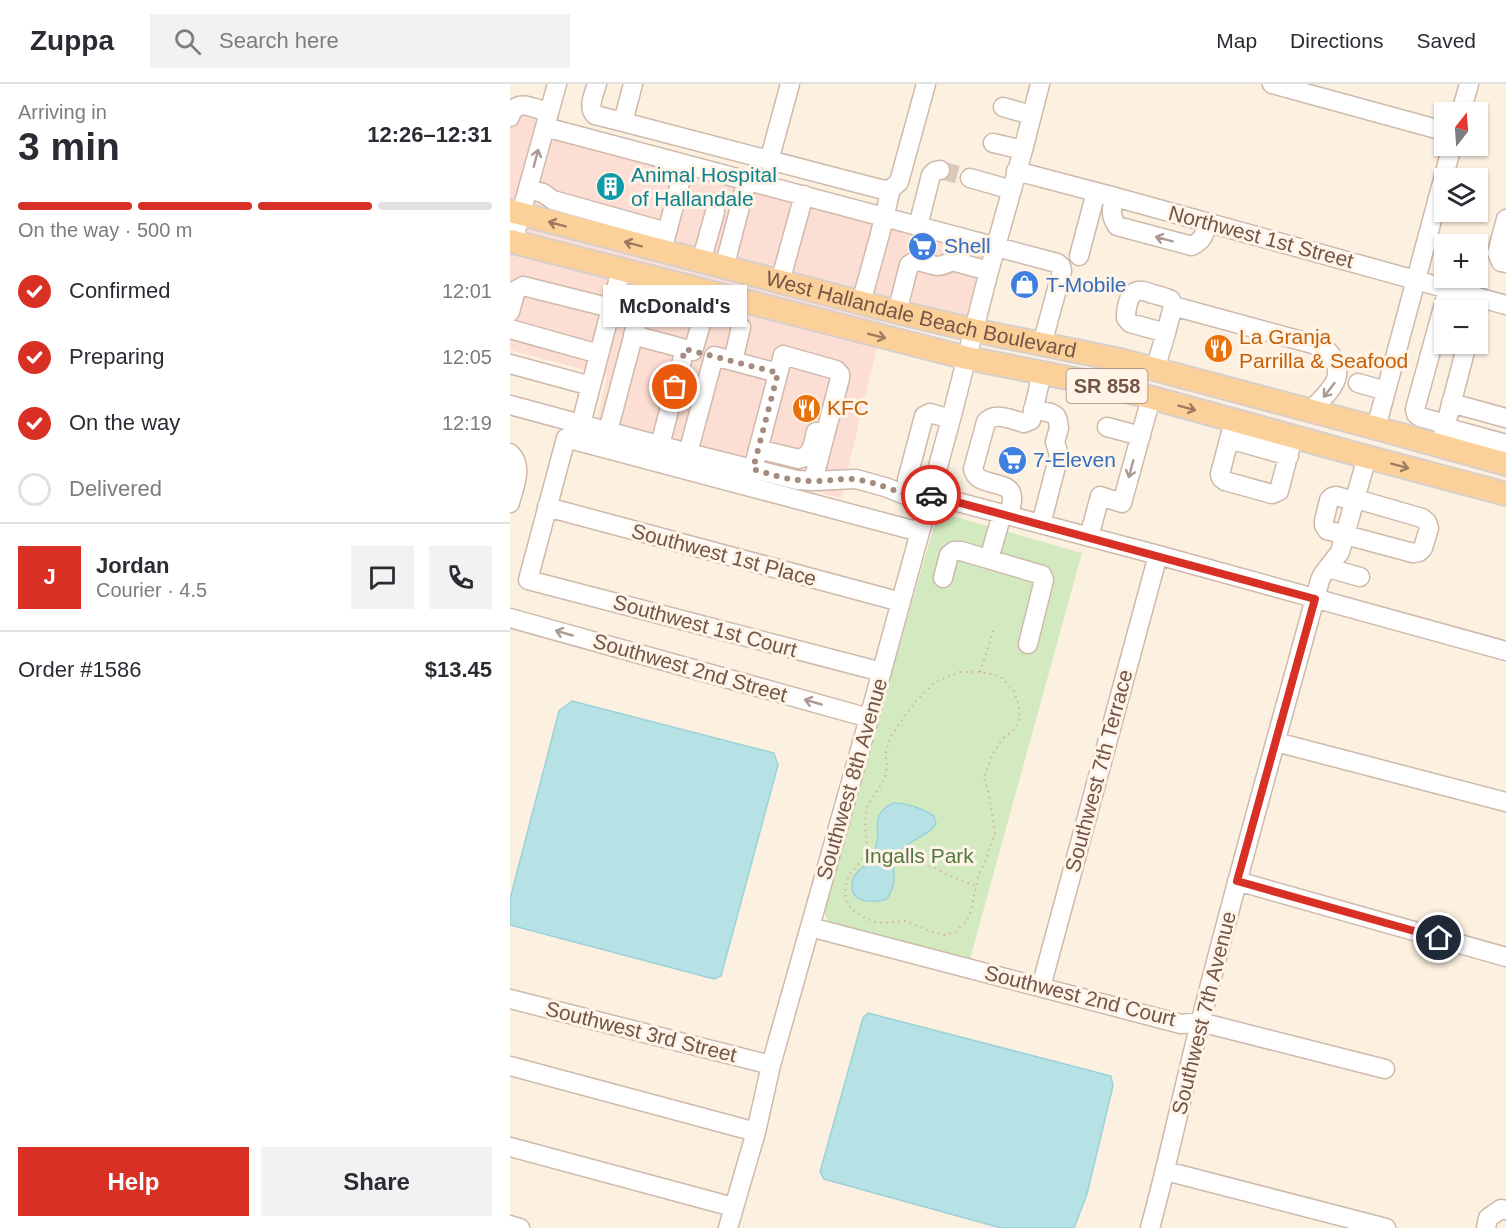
<!DOCTYPE html>
<meta charset="utf-8">
<style>
body{margin:0;font-family:Helvetica,sans-serif;background:#f2f2f3;color:#2b2b33;height:100vh;display:flex;flex-direction:column;font-size:22px;white-space:nowrap}
*{box-sizing:border-box;margin:0}
p{font-size:20px;color:#7c7c81}
.icon{flex:none;width:33px;height:33px;fill:none;stroke:currentColor;stroke-width:2;stroke-linecap:round;stroke-linejoin:round}
.map{position:relative;flex:1;overflow:hidden}
.side{display:flex;flex-direction:column;background:#fff;width:510px}
.side>*{flex:none}
.needle{width:39px;rotate:17deg}
.fabs{position:absolute;left:924px;top:18px;display:grid;gap:12px}
.fabs a{display:grid;place-items:center;width:54px;height:54px;border-radius:0px;background:#fff;box-shadow:0 2px 4px #0004;font-size:30px}
.pin{position:absolute;display:grid;place-items:center;width:51px;height:51px;color:#fff;margin:-26px;border:3px solid #fff;border-radius:50%;box-shadow:0 2px 6px #0007}
.courier{position:absolute;display:grid;place-items:center;width:60px;height:60px;margin:-30px;border:4px solid #d93025;border-radius:50%;background:#fff;color:#222;box-shadow:0 2px 8px #0007}
.bubble{position:absolute;height:42px;border-radius:0px;background:#fff;box-shadow:0 2px 4px #0004;font-size:20px;font-weight:700;line-height:42px;text-align:center}
.head em{font-style:normal;font-weight:700}
.head div{display:flex;flex-direction:column-reverse}
.head{display:flex;align-items:center;justify-content:space-between;height:102px;padding:0 18px}
h1{font-size:39px;font-weight:700;line-height:45px}
.bar{display:grid;grid-template-columns:repeat(4,1fr);gap:9px 6px;align-content:center;height:72px;padding:0 18px}
.bar i{height:8px;border-radius:4px;background:#e1e1e2}
.bar .active{background:#d93025}
.bar p{grid-column:span 4}
.line{display:flex;align-items:center;gap:15px;padding:0 18px;border-top:2px solid #e1e1e2}
.line div{flex:1}
.round{display:grid;place-items:center;flex:none;width:63px;height:63px;border-radius:0px;background:#f2f2f3}
ol{padding:0 18px;list-style:none}
li{display:flex;align-items:center;gap:18px;height:66px}
li p{margin-inline-start:auto}
li .icon{padding:6px;border-radius:50%;background:#d93025;color:#fff;stroke-width:4}
li:last-child{color:#7c7c81}
li i{width:33px;height:33px;border:3px solid #e1e1e2;border-radius:50%}
.primary-button{display:flex;gap:12px;margin-top:auto;padding:12px 18px}
.primary-button a{flex:1;height:69px;border-radius:0px;background:#d93025;color:#fff;font-size:24px;font-weight:700;line-height:69px;text-align:center}
.primary-button a+a{background:#f2f2f3;color:#2b2b33}
header{display:flex;align-items:center;gap:36px;box-sizing:border-box;height:84px;padding:0 30px;background:#fff;border-bottom:2px solid #e1e1e2}
header strong{font-size:28px}
nav{display:flex;gap:33px;margin-inline-start:auto;font-size:21px}
.search{width:420px;height:54px;background:#f2f2f3;display:flex;align-items:center;gap:15px;box-sizing:border-box;padding:0 21px;border-radius:0px;color:#7c7c81;font-size:22px}
main{display:flex;flex:1;min-height:0}
.map>svg:first-child{display:block}
.commercial{fill:#fdded5}
.green{fill:#d3eac0}
.water{fill:#b6e2e6;stroke:#9cd2d7;stroke-width:1.5}
.lines{fill:none;stroke-linecap:round;stroke-linejoin:round}
.minor-tunnel{stroke:#dac9bb;stroke-width:18;stroke-dasharray:18 9;stroke-linecap:butt}
.minor-casing{stroke:#cfb9ab;stroke-width:21}
.major-casing{stroke:#d8cfcc;stroke-width:26}
.path{stroke:#d6af9c;stroke-width:2;stroke-dasharray:1.5 4.5;stroke-linecap:butt}
.minor{stroke:#fff;stroke-width:18}
.major{stroke:#fcd199;stroke-width:22}
.oneway{stroke:#ac9991}
.oneway2{stroke:#9d7a60}
.done{stroke:#a48b7e;stroke-width:6;stroke-dasharray:0 10.8}
.route{stroke:#d93025;stroke-width:8}
.labels{text-anchor:middle;stroke-width:6;stroke-linejoin:round;paint-order:stroke}
.shield{fill:#fff4e8;stroke:#9e8578;stroke-width:1.5}
.shield-label{font-size:20px;font-weight:bold;fill:#745548}
.culture-label{font-size:21px;fill:#0d838f;stroke:#fff4e8;text-anchor:start}
.street-label{font-size:21px;fill:#745548;stroke:#fff4e8}
.shop-label{font-size:21px;fill:#366cbe;stroke:#fff4e8;text-anchor:start}
.food-label{font-size:21px;fill:#c56008;stroke:#fff4e8;text-anchor:start}
.park-label{font-size:21px;fill:#547940;stroke:#fff4e8}
</style>
<header>
<strong>Zuppa</strong>
<div class="search"><svg class="icon" aria-label="search" viewBox="0 0 24 24"><circle cx="10" cy="10" r="6"/><path d="M15 15l6 6"/></svg>Search here</div>
<nav><a>Map</a><a>Directions</a><a>Saved</a></nav>
</header>
<main>
<section class="side">
<div class="head"><div><h1>3 min</h1><p>Arriving in</p></div><em>12:26–12:31</em></div>
<div class="bar"><i class="active"></i><i class="active"></i><i class="active"></i><i></i><p>On the way · 500 m</p></div>
<ol>
<li><svg class="icon" aria-label="check" viewBox="0 0 24 24"><path d="M5 12l5 5 9-10"/></svg>Confirmed<p>12:01</p></li>
<li><svg class="icon" aria-label="check" viewBox="0 0 24 24"><path d="M5 12l5 5 9-10"/></svg>Preparing<p>12:05</p></li>
<li><svg class="icon" aria-label="check" viewBox="0 0 24 24"><path d="M5 12l5 5 9-10"/></svg>On the way<p>12:19</p></li>
<li><i></i>Delivered</li>
</ol>
<div class="line" style="height:108px"><b class="round" style="background:#d93025;color:#fff">J</b><div><b>Jordan</b><p>Courier · 4.5</p></div><a class="round"><svg class="icon" aria-label="chat" viewBox="0 0 24 24"><path d="M4 5h16v11H9l-5 4z"/></svg></a><a class="round"><svg class="icon" aria-label="phone" viewBox="0 0 24 24"><path d="M5 4h4l2 5-3 2q2 4 5 5l2-3 5 2v4C11 20 4 13 5 4z"/></svg></a></div>
<div class="line" style="height:78px"><div>Order #1586</div><b>$13.45</b></div>
<div class="primary-button"><a>Help</a><a>Share</a></div>
</section>
<div class="map">
<svg width="996" height="1144" viewBox="0 0 996 1144">
<rect width="100%" height="100%" fill="#fcf0e1"/>
<!-- commercial -->
<path class="commercial" d="M 0,15 L 30,23 L 25,43 L 475,165 L 456,234 L 377,212 L 364,276 L 331,414 L 84,350 L 97,292 L 0,266 Z"/>
<!-- green -->
<path class="green" d="M 432,429 L 572,469 L 460,875 L 318,838 L 313,825 L 427,432 Z"/>
<!-- water -->
<path class="water" d="M 62,617 L 264,669 L 268,681 L 211,892 L 204,895 L 0,841 L 0,815 L 49,627 Z
M 383,719 C 399,719 411,724 424,732 L 426,740 C 418,753 399,755 388,769 C 380,780 386,790 383,802 C 382,806 379,811 377,815 C 362,820 336,819 343,795 C 346,786 357,781 364,775 L 368,751 L 367,741 L 369,731 L 376,723 Z
M 358,929 L 601,992 L 603,1002 L 577,1110 L 564,1144 L 491,1144 L 314,1095 L 310,1088 L 353,934 Z"/>
<g class="lines">
<!-- minor-tunnel -->
<path class="minor-tunnel" d="M 430,86 L 460,94"/>
<defs>
<path id="minor" d="M 87,0 C 84,10 77,23 85,31 L 113,38
M 123,0 L 113,38 L 374,106 L 381,105 L 389,98 L 416,0
M 762,0 L 934,47
M 493,23 L 521,31
M 951,28 L 959,0
M 0,33 C 6,13 24,24 39,29
M 35,43 L 547,179 L 551,182 L 552,187 L 532,260
M 483,59 L 513,66
M 259,77 L 280,0
M 506,87 L 605,113 L 996,221
M 460,94 L 502,106
M 18,105 L 33,109 L 43,116 L 157,148 L 152,167
M 605,113 C 601,125 600,131 607,142 L 682,162 C 694,155 694,151 698,139
M 996,135 L 987,169 L 991,178 L 996,179
M 408,142 L 421,91 L 425,87 L 430,86
M 157,148 L 175,80
M 3,158 L 47,0
M 569,172 L 586,108
M 191,178 L 205,128
M 214,184 L 237,96
M 270,198 L 294,111
M 938,205 L 905,325 L 906,330 L 910,333 L 936,340 L 945,346 L 996,360
M 351,219 L 370,150 L 381,105
M 663,222 L 814,263 C 842,290 820,307 800,327
M 0,228 L 6,206 L 13,202 L 101,224
M 387,228 L 399,181 C 409,173 416,181 428,182 C 433,182 438,179 442,177 L 479,187
M 0,245 L 89,270
M 123,251 L 183,267 L 200,209
M 223,277 L 231,243
M 0,280 L 81,302
M 645,285 L 656,249 L 620,239 L 616,234 C 616,225 618,208 629,207 C 634,206 639,209 643,210 C 650,212 656,213 661,216 L 663,222 L 656,249
M 848,299 L 876,307
M 941,319 L 996,334
M 0,321 L 178,369 L 204,272 L 268,289
M 523,325 L 541,329 L 546,332 L 548,337 L 549,344 L 545,358 L 549,371 L 531,440
M 724,337 L 710,390 L 711,394 L 715,397 L 762,410 L 769,407 L 783,353
M 71,340 L 111,186
M 597,343 L 631,352
M 866,344 L 942,62
M 98,347 L 132,219
M 933,351 L 957,260
M 719,355 L 779,372
M 150,361 L 175,265
M 248,365 L 289,375 C 302,372 303,360 306,348
M 0,369 C 14,383 4,402 0,419
M 178,369 L 287,396 L 303,397 L 346,395 L 375,403 L 398,412 L 419,418
M 243,385 L 273,271 L 326,286 L 330,290 L 330,294 L 303,397
M 397,396 L 414,332 L 420,329 L 441,335
M 421,411 L 648,471 L 996,567
M 826,412 L 837,415 L 846,415 L 912,434 L 917,438 L 919,444 L 913,464 L 909,468 L 903,469 L 817,446 L 814,441 L 814,437 L 819,416 L 822,413 Z
M 37,423 L 391,518
M 498,432 C 500,426 503,419 502,413 C 501,394 467,405 463,385 L 476,338 C 485,327 502,336 514,339 L 521,336 L 532,289
M 579,453 L 590,412 L 612,419 L 641,314
M 479,475 L 492,430
M 818,484 L 850,493
M 433,494 L 439,471 L 444,467 L 451,467 L 532,491 L 534,496 L 518,560
M 0,534 L 359,634
M 372,588 L 18,496 L 56,354 L 410,448
M 766,658 L 996,718
M 727,797 L 996,873
M 300,843 L 671,940 L 690,938 L 875,985
M 531,903 L 648,471
M 0,915 L 261,981
M 0,982 L 246,1048
M 0,1063 L 223,1123
M 656,1087 L 876,1144
M 0,1141 L 10,1144
M 218,1144 L 246,1048 L 261,981 L 359,634 L 441,335 L 479,187 L 513,66 L 530,0
M 640,1144 C 659,1075 673,1005 691,936 C 728,789 770,643 810,496 L 813,490 L 830,468 L 857,373
M 976,1144 L 978,1134 L 991,1125 L 996,1126"/>
<g id="major">
<path id="s1" d="M 0,127 L 387,228 L 463,246 L 610,276 L 866,344 L 996,380"/>
<path d="M 0,157 L 457,274 L 599,302 L 857,373 L 996,410"/>
</g>
</defs>
<!-- minor casing -->
<use href="#minor" class="minor-casing"/>
<!-- major casing -->
<use href="#major" class="major-casing"/>
<!-- path -->
<path class="path" d="M 450,588 L 470,588 L 490,592 L 504,607 L 509,622 L 510,633 L 505,645 L 492,655 L 481,673 L 474,695 L 478,706 L 485,749 L 476,776 L 469,789 L 461,827 L 456,838 L 445,848 L 434,851 L 420,847 L 395,837 L 368,839 L 355,834 L 342,826 L 336,817 L 335,805 L 339,791 L 351,777 L 357,766 L 355,738 L 357,723 L 375,694 L 377,680 L 375,671 L 380,654 L 389,640 L 406,617 L 425,598 Z
M 470,588 L 484,545
M 385,774 L 391,777 C 411,772 425,786 443,793 C 450,796 458,799 466,802"/>
<!-- minor -->
<use href="#minor" class="minor"/>
<!-- major -->
<use href="#major" class="major"/>
</g>
<!-- one-way arrows -->
<defs><path id="oneway-shaft" d="M-6 0H5M1.5-3L5.5 0L1.5 3" fill="none" stroke-width="1.6" stroke-linecap="round" stroke-linejoin="round" transform="scale(1.5)"/></defs>
<g class="oneway">
<use href="#oneway-shaft" transform="translate(26 74) rotate(-75)"/>
<use href="#oneway-shaft" transform="translate(654 155) rotate(-165)"/>
<use href="#oneway-shaft" transform="translate(819 306) rotate(128)"/>
<use href="#oneway-shaft" transform="translate(621 385) rotate(105)"/>
<use href="#oneway-shaft" transform="translate(54 549) rotate(-164)"/>
<use href="#oneway-shaft" transform="translate(303 618) rotate(-164)"/>
</g>
<g class="oneway2">
<use href="#oneway-shaft" transform="translate(47 140) rotate(-165)"/>
<use href="#oneway-shaft" transform="translate(123 160) rotate(-165)"/>
<use href="#oneway-shaft" transform="translate(367 252) rotate(14)"/>
<use href="#oneway-shaft" transform="translate(677 324) rotate(15)"/>
<use href="#oneway-shaft" transform="translate(890 382) rotate(15)"/>
</g>
<g class="lines">
<!-- done -->
<path class="done" d="M 165,303 L 175,265 L 268,289 L 243,385 C 262,391 281,397 302,397 C 316,398 329,394 343,395 C 366,397 396,412 418,418 L 421,411"/>
<!-- route -->
<path class="route" d="M 421,411 L 805,515 L 727,797 L 929,854"/>
</g>
<!-- icons -->
<defs>
<symbol id="building-disc" viewBox="-11 -11 22 22"><circle r="9.5" fill="#0f9aa8" stroke="#fff4e8"/><path d="M-4-6H4V6H1V3H-1V6H-4ZM-2.5-4.3h1.7v1.8h-1.7ZM.8-4.3h1.7v1.8H.8ZM-2.5-1h1.7V.8h-1.7ZM.8-1h1.7V.8H.8Z" fill="#fff"/></symbol>
<symbol id="supermarket-disc" viewBox="-11 -11 22 22"><circle r="9.5" fill="#3f7fe0" stroke="#fff4e8"/><path d="M-6-5.5h2.5l.6 2H6L4.5 2H-2.5L-4.4-4H-6ZM-1.5 3.2a1.3 1.3 0 1 0 .1 0ZM3 3.2a1.3 1.3 0 1 0 .1 0Z" fill="#fff"/></symbol>
<symbol id="shop-disc" viewBox="-11 -11 22 22"><circle r="9.5" fill="#3f7fe0" stroke="#fff4e8"/><path d="M-5-2.5h2.3a2.7 3.5 0 0 1 5.4 0H5L5.5 6h-11ZM-1.5-2.5h3a1.5 2.3 0 0 0-3 0Z" fill="#fff"/></symbol>
<symbol id="restaurant-disc" viewBox="-11 -11 22 22"><circle r="9.5" fill="#e8710a" stroke="#fff4e8"/><path d="M-5-6h1v4h1v-4h1v4h1v-4h1v5L-1.5 .5V6h-2V.5L-5-1ZM5-6V6H3V1.5H1.5Q1.5-4 5-6Z" fill="#fff"/></symbol>
</defs>
<g fill-rule="evenodd">
<use href="#building-disc" x="84" y="86" width="33" height="33"/>
<use href="#supermarket-disc" x="396" y="146" width="33" height="33"/>
<use href="#shop-disc" x="498" y="184" width="33" height="33"/>
<use href="#restaurant-disc" x="692" y="248" width="33" height="33"/>
<use href="#restaurant-disc" x="280" y="308" width="33" height="33"/>
<use href="#supermarket-disc" x="486" y="360" width="33" height="33"/>
</g>
<g class="labels">
<!-- shield labels -->
<rect class="shield" x="556.5" y="285" width="81" height="34" rx="4.5"/>
<g class="shield-label">
<text x="597" y="309">SR 858</text>
</g>
<!-- culture labels -->
<g class="culture-label">
<text x="121" y="98">Animal Hospital<tspan x="121" dy="24">of Hallandale</tspan></text>
</g>
<!-- street labels -->
<g class="street-label">
<text transform="translate(751 153) rotate(15)" y="7">Northwest 1st Street</text>
<text dy="7" stroke="none"><textPath href="#s1" startOffset="424">West Hallandale Beach Boulevard</textPath></text>
<text transform="translate(214 471) rotate(15)" y="7">Southwest 1st Place</text>
<text transform="translate(195 542) rotate(15)" y="7">Southwest 1st Court</text>
<text transform="translate(180 584) rotate(16)" y="7">Southwest 2nd Street</text>
<text transform="translate(589 687) rotate(-75)" y="7">Southwest 7th Terrace</text>
<text transform="translate(342 695) rotate(-74)" y="7">Southwest 8th Avenue</text>
<text transform="translate(570 912) rotate(14)" y="7">Southwest 2nd Court</text>
<text transform="translate(694 929) rotate(-76)" y="7">Southwest 7th Avenue</text>
<text transform="translate(131 948) rotate(14)" y="7">Southwest 3rd Street</text>
</g>
<!-- shop labels -->
<g class="shop-label">
<text x="434" y="169">Shell</text>
<text x="536" y="208">T-Mobile</text>
<text x="523" y="383">7-Eleven</text>
</g>
<!-- food labels -->
<g class="food-label">
<text x="729" y="260">La Granja<tspan x="729" dy="24">Parrilla &amp; Seafood</tspan></text>
<text x="317" y="331">KFC</text>
</g>
<!-- park labels -->
<g class="park-label">
<text x="409" y="779">Ingalls Park</text>
</g>
</g>
</svg>
<div class="fabs">
<a><svg class="needle" viewBox="-14 -14 28 28"><path d="M0-13l5 13h-10z" fill="#e53935"/><path d="M0 13l5-13h-10z" fill="#7c7c81"/></svg></a>
<a><svg class="icon" aria-label="layers" viewBox="0 0 24 24"><path d="M12 4l9 5-9 5-9-5zM3 14l9 5 9-5"/></svg></a>
<a>+</a>
<a>−</a>
</div>
<div class="pin" style="left:165px;top:303px;background:#ea580c"><svg class="icon" aria-label="bag" viewBox="0 0 24 24"><path d="M5 8h14l-1 12H6zM9 8a3 3 0 0 1 6 0"/></svg></div>
<div class="pin" style="left:929px;top:854px;background:#1f2937"><svg class="icon" aria-label="home" viewBox="0 0 24 24"><path d="M3 11l9-7 9 7M6 9v11h12V9"/></svg></div>
<div class="courier" style="left:421px;top:411px"><svg class="icon" aria-label="car" viewBox="0 0 24 24"><path d="M5 17H2v-5l4-1 3-4h7l3 4 3 1v5h-3M9 17h6M6 11h13"/><circle cx="7" cy="17" r="2"/><circle cx="17" cy="17" r="2"/></svg></div>
<div class="bubble" style="left:93px;top:201px;width:144px">McDonald's</div>
</div>
</main>
